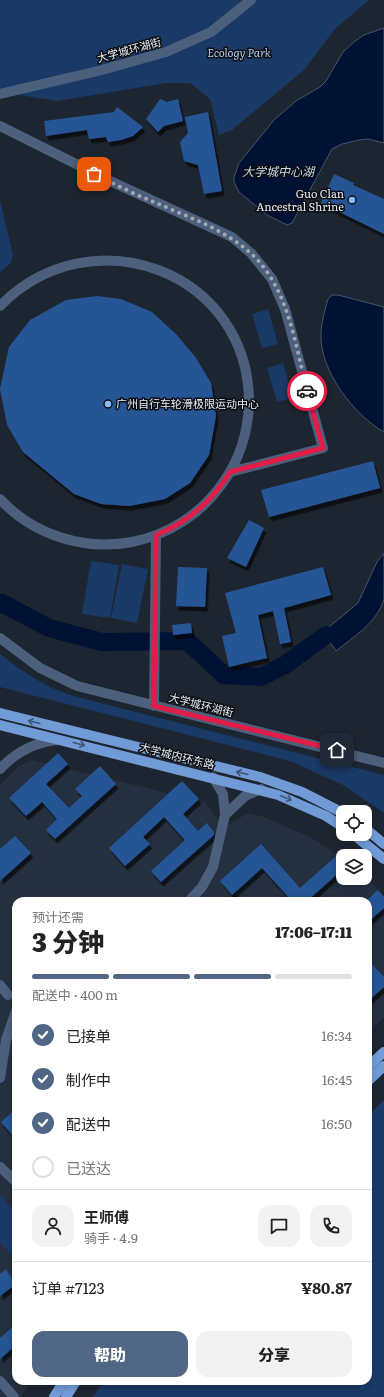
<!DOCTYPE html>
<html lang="zh">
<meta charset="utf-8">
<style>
body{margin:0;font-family:Literata,"Noto Sans SC",serif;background:#f2f2f2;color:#222;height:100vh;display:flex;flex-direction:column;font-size:15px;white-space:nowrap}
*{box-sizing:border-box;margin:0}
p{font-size:13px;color:#767676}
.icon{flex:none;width:22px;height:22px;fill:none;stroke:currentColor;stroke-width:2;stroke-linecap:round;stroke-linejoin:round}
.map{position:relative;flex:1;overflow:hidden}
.details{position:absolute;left:12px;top:897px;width:360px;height:488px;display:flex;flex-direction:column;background:#fff;border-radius:12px;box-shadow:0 2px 6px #0003}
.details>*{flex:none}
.tools{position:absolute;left:336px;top:805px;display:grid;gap:8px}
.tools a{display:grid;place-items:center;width:36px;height:36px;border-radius:8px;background:#fff;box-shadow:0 2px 6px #0003;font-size:20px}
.pin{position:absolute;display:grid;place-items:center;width:34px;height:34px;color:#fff;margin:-17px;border-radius:8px;box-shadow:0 2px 6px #0006}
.courier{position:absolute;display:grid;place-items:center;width:40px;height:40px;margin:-20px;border:3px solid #e11d48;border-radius:50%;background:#fff;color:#222;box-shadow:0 1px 5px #0007}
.summary em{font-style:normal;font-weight:800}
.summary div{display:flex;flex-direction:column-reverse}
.summary{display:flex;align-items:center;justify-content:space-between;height:68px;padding:0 20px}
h1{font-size:26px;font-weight:800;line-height:30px}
.bar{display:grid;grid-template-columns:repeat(4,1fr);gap:6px 4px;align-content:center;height:48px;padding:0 20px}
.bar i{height:5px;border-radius:3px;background:#e0e0e0}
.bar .on{background:#516684}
.bar p{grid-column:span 4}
.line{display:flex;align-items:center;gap:10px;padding:0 20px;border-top:1px solid #e0e0e0}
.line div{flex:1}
.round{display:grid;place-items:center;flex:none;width:42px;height:42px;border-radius:12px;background:#f2f2f2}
ol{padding:0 20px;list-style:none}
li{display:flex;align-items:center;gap:12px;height:44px}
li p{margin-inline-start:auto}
li .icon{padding:4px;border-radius:50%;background:#516684;color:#fff;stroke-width:4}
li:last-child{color:#767676}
li i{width:22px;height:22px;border:2px solid #e0e0e0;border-radius:50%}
.action{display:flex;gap:8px;margin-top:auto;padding:8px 20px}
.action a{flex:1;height:46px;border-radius:12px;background:#516684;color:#fff;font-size:16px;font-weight:800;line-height:46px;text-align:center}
.action a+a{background:#f2f2f2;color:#222}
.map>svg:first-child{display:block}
.built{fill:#242f3f}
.green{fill:#193966}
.water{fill:#001233;stroke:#46546e}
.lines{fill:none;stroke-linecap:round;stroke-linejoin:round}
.river{stroke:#001233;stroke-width:18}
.building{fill:#275596;filter:url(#shadow)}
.minor{stroke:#4c607d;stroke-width:10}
.major{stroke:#719bd7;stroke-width:10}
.oneway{stroke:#3e5474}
.done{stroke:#a2a8b1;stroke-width:4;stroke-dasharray:0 7.2}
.route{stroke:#e11d48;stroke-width:5}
.poi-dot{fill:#8bbafc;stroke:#0a0e12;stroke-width:1.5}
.labels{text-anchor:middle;stroke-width:3;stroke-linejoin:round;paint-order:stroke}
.street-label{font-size:11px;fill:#e9eef6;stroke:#0a0e12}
.park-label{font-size:11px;font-style:italic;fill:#b1cbf0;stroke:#0a0e12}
.poi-label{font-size:11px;fill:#e9eef6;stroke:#0a0e12;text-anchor:end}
.water-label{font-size:12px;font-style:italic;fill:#cddaed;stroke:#0a0e12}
</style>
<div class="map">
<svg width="384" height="1397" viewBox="0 0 384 1397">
<defs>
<filter id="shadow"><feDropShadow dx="2.5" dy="4.5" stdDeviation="0" flood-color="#0009"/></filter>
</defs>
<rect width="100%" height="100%" fill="#1d2530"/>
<!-- built -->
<path class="built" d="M 31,760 L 205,802 L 217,819 L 230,824 L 248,813 L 264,817 L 312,838 L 343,858 L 343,878 L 365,877 L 384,896 L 384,1018 L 368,1032 L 368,901 L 16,901 L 16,1381 L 31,1381 L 21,1397 L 0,1397 L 0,785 L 20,765 Z"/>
<!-- green -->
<path class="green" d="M 0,0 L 369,0 L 334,30 L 304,70 L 232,130 L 219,135 L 210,99 L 190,83 L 166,83 L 57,101 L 0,92 Z
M 0,200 L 13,255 L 10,264 L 0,272 Z
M 268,309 L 278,344 L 262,348 L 252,314 Z
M 283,363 L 293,398 L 277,402 L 267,368 Z
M 91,561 L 119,565 L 110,618 L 82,614 Z
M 122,564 L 148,569 L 137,623 L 111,618 Z
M 0,654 C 23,672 45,687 73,696 L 384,775 L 384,813 L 343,785 L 290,761 L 0,687 Z
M 384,1100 L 384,1397 L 93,1397 L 104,1381 L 368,1381 L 368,1115 Z
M 0,1195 L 16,1213 L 16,1260 L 0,1242 Z"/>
<!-- water -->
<path class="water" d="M 384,28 L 384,143 L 368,139 L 359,140 L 342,144 L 332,149 L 292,223 L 287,225 L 267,215 L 239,192 L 234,182 L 234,177 L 239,163 L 274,120 L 296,101 L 320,87 L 326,81 L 343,52 L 354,42 L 364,35 Z
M 332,295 L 338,295 L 384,307 L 384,432 C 354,415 320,371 321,335 C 321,323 325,311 328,299 Z
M 384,553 C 384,565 384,588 384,599 C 377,623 353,637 336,651 L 323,632 L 358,603 L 377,562 Z"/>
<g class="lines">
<!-- river -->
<path class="river" d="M 0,605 L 2,603 L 49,628 L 102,642 L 187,641 L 224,675 L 261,677 L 285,665 L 326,635"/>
</g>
<!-- building -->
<path class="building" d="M 160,99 L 167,102 L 178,99 L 183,121 L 164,126 L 158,132 L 146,119 Z
M 117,107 L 143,127 L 133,136 L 121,140 L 108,142 L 106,137 L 89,139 L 87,130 L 46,136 L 44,121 L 114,112 Z
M 208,112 L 222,191 L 204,194 L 198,165 L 184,161 L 180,142 L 188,133 L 185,117 Z
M 334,174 L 354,183 L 353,185 L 384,199 L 384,234 L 321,203 Z
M 97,296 L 121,299 L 152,312 L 177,335 L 196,358 L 211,383 L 216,416 L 209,455 L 190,483 L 165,499 L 129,506 L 101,504 L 74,494 L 23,452 L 7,425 L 0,389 L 9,347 L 30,320 L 66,300 Z
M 373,461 L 380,488 L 269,517 L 261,490 Z
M 249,520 L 264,528 L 246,567 L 227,558 Z
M 178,567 L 207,568 L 205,607 L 176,606 Z
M 323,567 L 331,595 L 284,608 L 291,642 L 280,644 L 273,611 L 258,615 L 267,658 L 229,667 L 222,636 L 236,633 L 225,593 Z
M 191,623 L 192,633 L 173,635 L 172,625 Z
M 58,753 L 68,764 L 46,784 L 69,808 L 82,796 L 75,789 L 100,766 L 116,784 L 55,839 L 46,830 L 57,819 L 42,802 L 26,816 L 9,798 Z
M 182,781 L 199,799 L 183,814 L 198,831 L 207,823 L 214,832 L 214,835 L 161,882 L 151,871 L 185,840 L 164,817 L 143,837 L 150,844 L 125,866 L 109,848 Z
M 15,836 L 31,853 L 0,881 L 0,849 Z
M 261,844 L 300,888 L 343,850 L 343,869 L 307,901 L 292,901 L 262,868 L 232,895 L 220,881 Z
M 378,890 L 384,897 L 384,908 L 368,922 L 368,899 Z
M 368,960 L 384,977 L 384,987 L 368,1001 Z
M 16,1109 L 16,1139 L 1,1122 Z
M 6,1269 L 16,1284 L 0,1296 L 0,1274 Z
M 16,1324 L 16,1345 L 0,1359 L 0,1338 Z"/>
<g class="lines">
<!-- minor -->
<path class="minor" d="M 0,94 L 98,71 L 166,52 L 211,32 L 251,0
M 0,126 L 108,180 L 232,237 L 251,253 L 272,279 L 285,309 L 323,448 L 230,472
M 0,306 C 91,213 250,271 249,404 C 248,432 239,461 222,484 C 201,514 168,535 132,542 C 84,551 33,535 0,499
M 0,638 L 40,668 L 77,686 L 384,763
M 154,706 L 156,535
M 0,769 C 16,752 35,742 58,740
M 225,815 L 245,796 L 261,789
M 189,901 L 202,887 L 213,867 L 225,815 L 223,794 L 213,777
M 0,985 L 8,995
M 0,1078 L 6,1040 L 16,1011
M 0,1167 L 16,1182
M 0,1381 L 14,1397"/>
<!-- major -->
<path class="major" d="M 0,713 L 260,777 L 302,792 L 343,813
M 0,725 L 278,795 L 326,816 L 343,827
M 365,828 L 384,844
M 353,834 L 384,859
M 368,1067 L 384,1052
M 368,1081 L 384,1066
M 54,1397 L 64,1381
M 66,1397 L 76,1381"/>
</g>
<!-- one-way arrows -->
<defs><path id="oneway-shaft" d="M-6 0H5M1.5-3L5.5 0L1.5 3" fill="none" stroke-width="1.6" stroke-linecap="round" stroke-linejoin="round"/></defs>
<g class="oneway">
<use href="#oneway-shaft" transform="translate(34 722) rotate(-166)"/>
<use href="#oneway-shaft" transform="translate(79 744) rotate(14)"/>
<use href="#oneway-shaft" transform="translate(242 773) rotate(-166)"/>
<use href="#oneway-shaft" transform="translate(286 798) rotate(22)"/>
</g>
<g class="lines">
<!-- done -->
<path class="done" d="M 94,174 C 114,184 134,194 154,202 C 197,221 246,236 271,278 C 291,310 298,355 307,391"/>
<!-- route -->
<path class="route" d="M 307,391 L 323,448 L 230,472 C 212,502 188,522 156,535 L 154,706 L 337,750"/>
</g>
<!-- markers -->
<g class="poi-dot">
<circle cx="352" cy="200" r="4"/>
<circle cx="108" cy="404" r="4"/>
</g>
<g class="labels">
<!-- street labels -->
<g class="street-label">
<text transform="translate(129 50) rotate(-15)" y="4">大学城环湖街</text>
<text transform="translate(201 705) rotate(14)" y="4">大学城环湖街</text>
<text transform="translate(177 756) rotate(14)" y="4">大学城内环东路</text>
</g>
<!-- park labels -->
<g class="park-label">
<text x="239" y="57">Ecology Park</text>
</g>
<!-- poi labels -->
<g class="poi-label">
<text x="344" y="198">Guo Clan<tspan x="344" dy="13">Ancestral Shrine</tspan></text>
<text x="116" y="408" text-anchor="start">广州自行车轮滑极限运动中心</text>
</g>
<!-- water labels -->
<g class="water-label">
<text x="278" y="176">大学城中心湖</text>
</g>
</g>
</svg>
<div class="tools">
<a><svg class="icon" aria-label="locate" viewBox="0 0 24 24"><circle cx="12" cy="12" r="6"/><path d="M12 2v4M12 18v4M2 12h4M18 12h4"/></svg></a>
<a><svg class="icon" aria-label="layers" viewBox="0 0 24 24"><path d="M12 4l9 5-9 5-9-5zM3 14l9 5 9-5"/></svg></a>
</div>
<div class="pin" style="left:94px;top:174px;background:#ea580c"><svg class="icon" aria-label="bag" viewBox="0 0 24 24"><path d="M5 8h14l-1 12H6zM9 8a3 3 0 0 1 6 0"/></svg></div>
<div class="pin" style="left:337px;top:750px;background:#1f2937"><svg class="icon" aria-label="home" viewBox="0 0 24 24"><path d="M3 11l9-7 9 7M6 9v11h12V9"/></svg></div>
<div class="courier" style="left:307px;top:391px"><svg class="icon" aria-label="car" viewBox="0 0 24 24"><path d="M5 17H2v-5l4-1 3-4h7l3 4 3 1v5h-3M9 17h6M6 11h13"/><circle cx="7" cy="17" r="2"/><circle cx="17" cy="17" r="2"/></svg></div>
<section class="details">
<div class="summary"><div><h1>3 分钟</h1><p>预计还需</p></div><em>17:06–17:11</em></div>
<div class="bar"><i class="on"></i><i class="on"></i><i class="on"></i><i></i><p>配送中 · 400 m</p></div>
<ol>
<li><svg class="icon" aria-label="check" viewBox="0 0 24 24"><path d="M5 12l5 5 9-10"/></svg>已接单<p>16:34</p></li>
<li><svg class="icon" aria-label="check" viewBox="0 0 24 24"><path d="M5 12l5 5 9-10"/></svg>制作中<p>16:45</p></li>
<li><svg class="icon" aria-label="check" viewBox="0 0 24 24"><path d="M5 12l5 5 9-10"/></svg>配送中<p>16:50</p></li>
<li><i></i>已送达</li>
</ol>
<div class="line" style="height:72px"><a class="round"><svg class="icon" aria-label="person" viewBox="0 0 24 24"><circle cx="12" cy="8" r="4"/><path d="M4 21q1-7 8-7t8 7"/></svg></a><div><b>王师傅</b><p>骑手 · 4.9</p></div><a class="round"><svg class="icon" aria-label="chat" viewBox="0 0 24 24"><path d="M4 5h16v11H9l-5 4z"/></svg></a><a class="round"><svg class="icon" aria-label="phone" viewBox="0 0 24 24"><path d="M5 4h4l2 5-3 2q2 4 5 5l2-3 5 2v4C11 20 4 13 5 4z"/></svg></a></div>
<div class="line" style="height:52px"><div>订单 #7123</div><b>¥80.87</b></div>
<div class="action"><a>帮助</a><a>分享</a></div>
</section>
</div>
